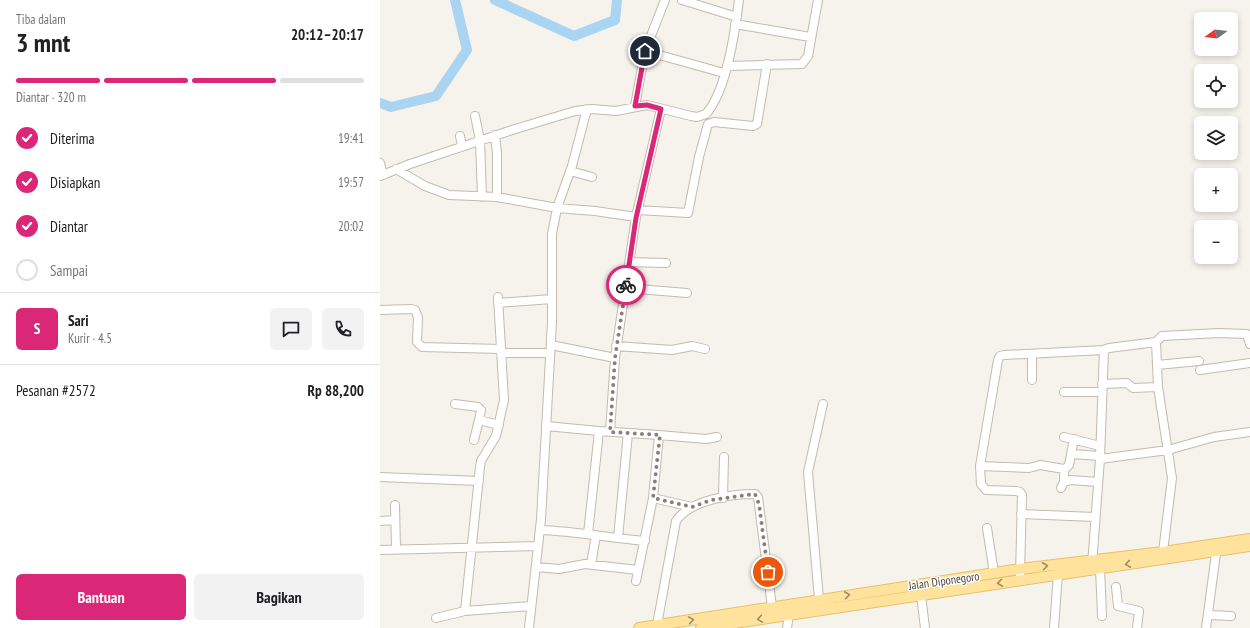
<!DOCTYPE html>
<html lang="id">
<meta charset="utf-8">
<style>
body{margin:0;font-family:"PT Sans Narrow",sans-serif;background:#f2f2f2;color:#202124;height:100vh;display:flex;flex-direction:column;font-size:15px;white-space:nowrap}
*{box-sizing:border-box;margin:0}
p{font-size:13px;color:#757577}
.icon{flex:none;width:22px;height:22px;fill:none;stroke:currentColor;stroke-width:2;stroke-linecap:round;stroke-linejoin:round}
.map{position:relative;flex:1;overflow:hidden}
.sheet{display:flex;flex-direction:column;background:#fff;width:380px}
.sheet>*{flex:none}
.needle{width:26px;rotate:255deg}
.tools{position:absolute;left:814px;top:12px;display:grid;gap:8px}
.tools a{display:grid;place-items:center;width:44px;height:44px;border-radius:6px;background:#fff;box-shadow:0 2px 6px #0003;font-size:20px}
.pin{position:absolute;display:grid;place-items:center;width:34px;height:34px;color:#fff;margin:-17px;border:2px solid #fff;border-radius:50%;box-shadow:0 1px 4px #0007}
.courier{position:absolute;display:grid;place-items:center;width:40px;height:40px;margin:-20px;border:3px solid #db2777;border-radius:50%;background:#fff;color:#222;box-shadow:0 1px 5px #0007}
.overview em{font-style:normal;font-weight:700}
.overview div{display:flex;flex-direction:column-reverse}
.overview{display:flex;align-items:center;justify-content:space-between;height:68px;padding:0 16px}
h1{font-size:26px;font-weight:700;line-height:30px}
.bar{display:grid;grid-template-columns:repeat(4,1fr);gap:6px 4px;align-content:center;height:48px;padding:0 16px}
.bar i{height:5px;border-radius:3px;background:#e0e0e0}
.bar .on{background:#db2777}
.bar p{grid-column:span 4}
.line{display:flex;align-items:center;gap:10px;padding:0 16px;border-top:1px solid #e0e0e0}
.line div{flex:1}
.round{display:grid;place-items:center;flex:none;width:42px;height:42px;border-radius:6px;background:#f2f2f2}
ol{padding:0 16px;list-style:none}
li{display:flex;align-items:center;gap:12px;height:44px}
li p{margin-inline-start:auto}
li .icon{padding:4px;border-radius:50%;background:#db2777;color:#fff;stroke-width:4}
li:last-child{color:#757577}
li i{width:22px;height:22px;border:2px solid #e0e0e0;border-radius:50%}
.cta{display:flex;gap:8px;margin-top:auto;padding:8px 16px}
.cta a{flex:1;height:46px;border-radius:6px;background:#db2777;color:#fff;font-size:16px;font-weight:700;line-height:46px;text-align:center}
.cta a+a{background:#f2f2f2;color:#202124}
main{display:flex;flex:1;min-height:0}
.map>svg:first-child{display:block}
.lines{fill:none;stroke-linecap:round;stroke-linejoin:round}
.river{stroke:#a9d4f2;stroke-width:10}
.minor-casing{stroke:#c2bbae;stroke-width:10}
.major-casing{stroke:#e6c16a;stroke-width:12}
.minor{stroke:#fff;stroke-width:8}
.major{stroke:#ffe39c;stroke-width:10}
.oneway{stroke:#9c8c66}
.done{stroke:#878178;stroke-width:4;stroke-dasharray:0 7.2}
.route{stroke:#db2777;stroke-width:5}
.labels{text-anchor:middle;stroke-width:3;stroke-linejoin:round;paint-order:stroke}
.street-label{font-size:12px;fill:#4b4439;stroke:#fff}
</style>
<main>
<section class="sheet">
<div class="overview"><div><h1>3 mnt</h1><p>Tiba dalam</p></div><em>20:12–20:17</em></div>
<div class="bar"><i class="on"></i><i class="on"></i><i class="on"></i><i></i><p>Diantar · 320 m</p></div>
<ol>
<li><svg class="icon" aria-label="check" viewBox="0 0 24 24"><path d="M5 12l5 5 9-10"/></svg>Diterima<p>19:41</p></li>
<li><svg class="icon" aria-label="check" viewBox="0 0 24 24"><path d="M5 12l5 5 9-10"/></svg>Disiapkan<p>19:57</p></li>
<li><svg class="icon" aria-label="check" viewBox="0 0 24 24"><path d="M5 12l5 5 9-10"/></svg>Diantar<p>20:02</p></li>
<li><i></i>Sampai</li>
</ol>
<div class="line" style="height:72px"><b class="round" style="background:#db2777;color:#fff">S</b><div><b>Sari</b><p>Kurir · 4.5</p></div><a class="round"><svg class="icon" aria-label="chat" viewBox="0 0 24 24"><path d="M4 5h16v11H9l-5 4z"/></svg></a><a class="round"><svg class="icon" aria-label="phone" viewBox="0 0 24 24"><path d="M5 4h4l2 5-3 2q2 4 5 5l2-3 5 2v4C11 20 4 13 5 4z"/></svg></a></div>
<div class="line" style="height:52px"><div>Pesanan #2572</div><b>Rp 88,200</b></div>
<div class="cta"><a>Bantuan</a><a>Bagikan</a></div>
</section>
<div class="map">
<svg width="870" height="628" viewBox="0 0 870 628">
<rect width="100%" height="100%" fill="#f6f3ec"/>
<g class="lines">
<!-- river -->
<path class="river" d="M 115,0 L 194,36 L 235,20 L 237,0
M 0,103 L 11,107 L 56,96 L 87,50 L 75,0"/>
<defs>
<path id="minor" d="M 302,0 L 357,17
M 355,24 L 430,37
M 265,51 L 344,73
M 347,66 L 422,64 L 428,56 L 438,0
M 255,106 L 265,51 L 285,0
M 95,116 L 100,140 L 102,197
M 115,135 L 117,153 L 117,197
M 80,136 L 82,146
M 0,163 L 3,175
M 16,169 L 45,186 L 69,195 L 117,197 L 177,208 L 215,211 L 256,217
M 190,171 L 212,177
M 0,176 L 30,164 L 129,131 L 195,111 L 212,109 L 236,111 L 267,105 L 311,116 L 317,117 L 326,114 C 347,90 355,31 359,0
M 258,210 L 308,213 L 319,157 L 328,124 L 334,122 L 373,126 L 377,124 L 387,64
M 250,262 L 286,263
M 245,288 L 307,293
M 118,303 L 172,299
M 0,310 L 31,309 L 35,310 L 38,317 L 37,342 L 42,347 L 121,349
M 776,342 L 782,336 L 839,333 L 867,334 L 870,344
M 171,345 L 235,358
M 236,346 L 292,350 L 312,346 L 325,349
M 121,353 L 170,353
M 652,355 L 652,380
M 777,365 L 819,361
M 820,370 L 870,363
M 722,384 L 747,383 L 753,388 L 778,387
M 684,392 L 721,392
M 75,404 L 98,407 L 101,410 L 99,420 L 119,425
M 166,426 L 219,431
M 230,432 L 235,358 L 256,217 L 281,109
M 684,437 L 720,446
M 94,440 L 99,420
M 692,454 L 720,456
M 720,459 L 788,450 L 834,437 L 870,432
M 600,466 L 649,468 L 660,465 L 684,469
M 0,477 L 99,481
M 684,482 L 684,470 L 689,465 L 694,439
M 681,488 L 684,482 L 690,480 L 718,482
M 343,498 L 344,457
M 15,505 L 16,549
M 312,507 L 273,498 L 279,435 L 326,439 L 337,437
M 641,514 L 715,517
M 0,521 L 15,520
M 607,528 L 614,573
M 160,530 C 195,531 230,538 265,541
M 208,534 L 219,431 L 279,435
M 238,538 L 248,433
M 0,550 L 158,546
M 211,564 L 216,536
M 712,565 L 720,459 L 724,350 L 729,348 L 776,342 L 778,387 L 792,478 L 783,552
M 156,567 L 179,569 L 205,564 L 258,570
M 720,568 L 722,616
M 640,575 L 642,495 L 640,492 L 636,491 L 606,490 L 601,484 L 600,466 L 618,360 L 620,356 L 624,355 L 724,350
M 256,581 L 273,498
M 736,587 L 738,606 L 759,611 L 757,628
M 541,595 L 545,628
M 439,599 L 428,472 L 443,404
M 85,611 L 151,606
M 828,615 L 851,616
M 56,618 L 85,611 L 100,467 L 101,461 L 116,436 L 124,400 L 118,297
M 277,625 L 296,521 C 310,500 351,494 375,494 L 378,497 L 392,607
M 149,628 L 161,519 L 172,322 L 172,234 L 177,208 L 192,166 L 207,109
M 407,628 L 409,614
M 674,628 L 678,574
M 826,628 L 837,546"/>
<path id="major" d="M 259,628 L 640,569 L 783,552 L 870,539
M 321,628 L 870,546"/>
</defs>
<!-- minor casing -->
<use href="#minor" class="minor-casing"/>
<!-- major casing -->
<use href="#major" class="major-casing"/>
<!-- minor -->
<use href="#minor" class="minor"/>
<!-- major -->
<use href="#major" class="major"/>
</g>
<!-- one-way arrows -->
<defs><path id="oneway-chevron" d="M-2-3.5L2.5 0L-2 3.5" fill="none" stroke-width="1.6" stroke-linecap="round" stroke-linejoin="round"/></defs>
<g class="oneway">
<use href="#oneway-chevron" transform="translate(748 564) rotate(172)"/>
<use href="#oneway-chevron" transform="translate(665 566) rotate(-8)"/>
<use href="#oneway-chevron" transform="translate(620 583) rotate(172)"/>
<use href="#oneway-chevron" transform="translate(467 595) rotate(-8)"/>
<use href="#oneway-chevron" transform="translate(380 619) rotate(171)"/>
<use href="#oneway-chevron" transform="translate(311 620) rotate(-9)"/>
</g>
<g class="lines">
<!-- done -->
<path class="done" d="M 246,285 L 235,358 L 230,432 L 280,435 L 273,498 L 312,507 L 331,500 L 375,494 L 379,504 L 388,572"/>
<!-- route -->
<path class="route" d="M 246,285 L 256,218 L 281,109 L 267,105 L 255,106 L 265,51"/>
</g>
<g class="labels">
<!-- street labels -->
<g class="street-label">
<text transform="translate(564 581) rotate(-8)" y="4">Jalan Diponegoro</text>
</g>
</g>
</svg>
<div class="tools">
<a><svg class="needle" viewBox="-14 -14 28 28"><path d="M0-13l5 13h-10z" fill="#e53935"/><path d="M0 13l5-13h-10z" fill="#757577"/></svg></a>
<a><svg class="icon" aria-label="locate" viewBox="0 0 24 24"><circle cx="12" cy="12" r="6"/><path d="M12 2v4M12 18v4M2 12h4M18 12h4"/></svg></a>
<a><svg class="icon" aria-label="layers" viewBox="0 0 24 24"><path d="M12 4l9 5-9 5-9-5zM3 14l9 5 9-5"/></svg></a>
<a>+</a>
<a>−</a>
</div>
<div class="pin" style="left:388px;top:572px;background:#ea580c"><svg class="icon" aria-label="bag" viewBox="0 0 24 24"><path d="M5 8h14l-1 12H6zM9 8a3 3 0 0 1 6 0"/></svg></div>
<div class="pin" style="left:265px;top:51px;background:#1f2937"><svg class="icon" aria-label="home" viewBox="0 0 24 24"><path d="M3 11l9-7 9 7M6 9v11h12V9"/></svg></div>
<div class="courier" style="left:246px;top:285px"><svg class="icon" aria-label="bike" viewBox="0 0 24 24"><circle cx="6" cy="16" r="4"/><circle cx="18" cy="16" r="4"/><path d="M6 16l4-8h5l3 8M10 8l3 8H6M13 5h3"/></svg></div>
</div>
</main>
